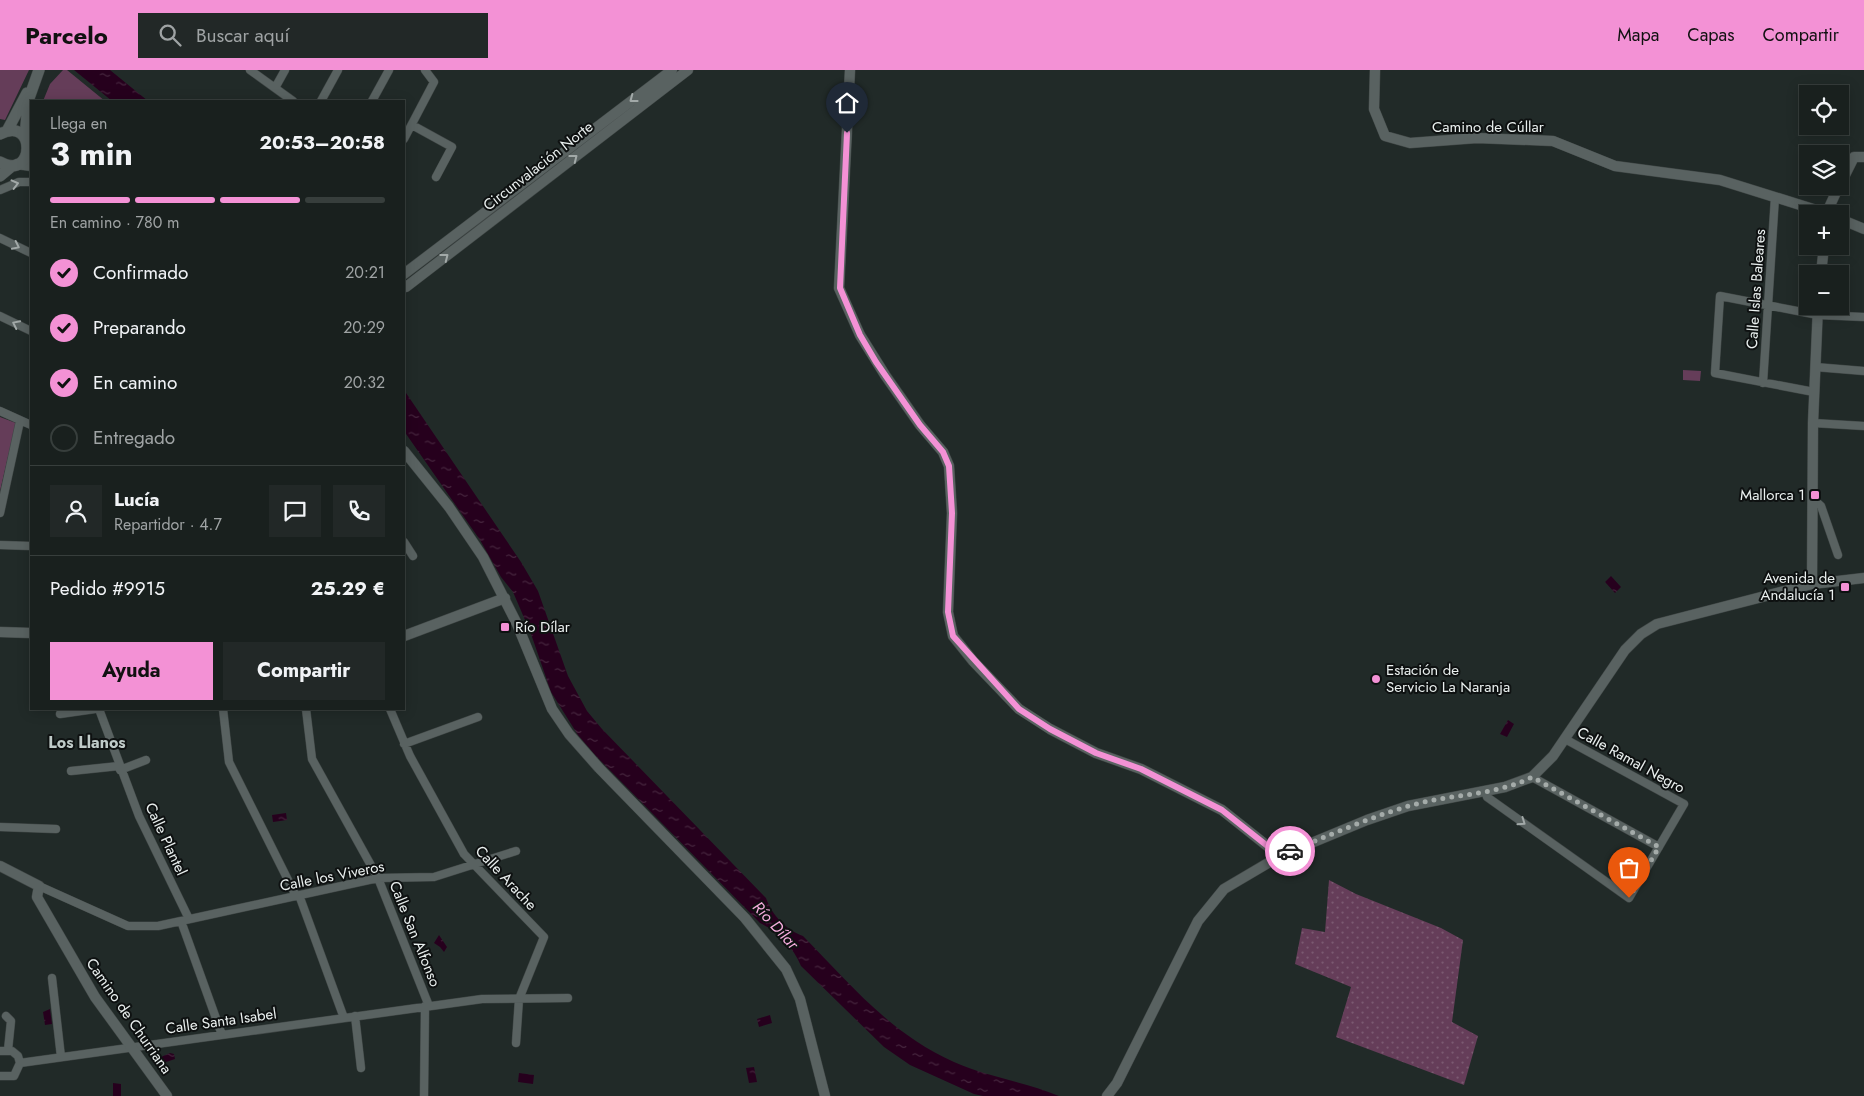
<!DOCTYPE html>
<html lang="es">
<meta charset="utf-8">
<style>
body{margin:0;font-family:Jost,sans-serif;background:#222827;color:#f1f3f6;height:100vh;display:flex;flex-direction:column;font-size:19px;white-space:nowrap}
*{box-sizing:border-box;margin:0}
p{font-size:16px;color:#9fa3a4}
.icon{flex:none;width:28px;height:28px;fill:none;stroke:currentColor;stroke-width:2;stroke-linecap:round;stroke-linejoin:round}
.map{position:relative;flex:1;overflow:hidden}
.details{position:absolute;left:30px;top:30px;width:375px;height:610px;display:flex;flex-direction:column;background:#19201e;border-radius:0px;box-shadow:0 2px 12px #0003,0 0 0 1px #373e3c}
.details>*{flex:none}
.fabs{position:absolute;left:1799px;top:15px;display:grid;gap:10px}
.fabs a{display:grid;place-items:center;width:50px;height:50px;border-radius:0px;background:#19201e;box-shadow:0 2px 12px #0003,0 0 0 1px #373e3c;font-size:25px}
.pin{position:absolute;display:grid;place-items:center;width:42px;height:42px;color:#fff;margin:-51px -21px;border-radius:50% 50% 50% 0;rotate:-45deg;box-shadow:0 0 5px #0007}
.pin .icon{rotate:45deg}
.courier{position:absolute;display:grid;place-items:center;width:50px;height:50px;margin:-25px;border:4px solid #f391d5;border-radius:50%;background:#fff;color:#222;box-shadow:0 1px 6px #0007}
.summary em{font-style:normal;font-weight:700}
.summary div{display:flex;flex-direction:column-reverse}
.summary{display:flex;align-items:center;justify-content:space-between;height:85px;padding:0 20px}
h1{font-size:32px;font-weight:700;line-height:38px}
.bar{display:grid;grid-template-columns:repeat(4,1fr);gap:8px 5px;align-content:center;height:60px;padding:0 20px}
.bar i{height:6px;border-radius:4px;background:#373e3c}
.bar .selected{background:#f391d5}
.bar p{grid-column:span 4}
.line{display:flex;align-items:center;gap:12px;padding:0 20px;border-top:1px solid #373e3c}
.line div{flex:1}
.round{display:grid;place-items:center;flex:none;width:52px;height:52px;border-radius:0px;background:#222827}
ol{padding:0 20px;list-style:none}
li{display:flex;align-items:center;gap:15px;height:55px}
li p{margin-inline-start:auto}
li .icon{padding:5px;border-radius:50%;background:#f391d5;color:#111;stroke-width:4}
li:last-child{color:#9fa3a4}
li i{width:28px;height:28px;border:2px solid #373e3c;border-radius:50%}
.primary-button{display:flex;gap:10px;margin-top:auto;padding:10px 20px}
.primary-button a{flex:1;height:58px;border-radius:0px;background:#f391d5;color:#111;font-size:20px;font-weight:700;line-height:58px;text-align:center}
.primary-button a+a{background:#222827;color:#f1f3f6}
header{display:flex;align-items:center;gap:30px;box-sizing:border-box;height:70px;padding:0 25px;background:#f391d5;color:#111}
header strong{font-size:24px}
nav{display:flex;gap:28px;margin-inline-start:auto;font-size:18px}
.search{width:350px;height:45px;background:#222827;display:flex;align-items:center;gap:12px;box-sizing:border-box;padding:0 18px;border-radius:0px;color:#9fa3a4;font-size:19px}
.map>svg:first-child{display:block}
.grass{fill:url(#grass-dots)}
.park{fill:#653d59}
.water{fill:url(#water-ripples)}
.lines{fill:none;stroke-linecap:round;stroke-linejoin:round}
.minor-casing{stroke:#404746;stroke-width:9}
.tertiary-casing{stroke:#404746;stroke-width:11}
.secondary-casing{stroke:#404746;stroke-width:12}
.minor{stroke:#596261;stroke-width:8}
.tertiary{stroke:#596261;stroke-width:10}
.secondary{stroke:#596261;stroke-width:11}
.oneway{stroke:#a2a9a8}
.done{stroke:#a4aba9;stroke-width:5;stroke-dasharray:0 9}
.route{stroke:#f391d5;stroke-width:6}
.poi-dot{fill:#f391d5;stroke:#0e1111;stroke-width:2}
.labels{text-anchor:middle;stroke-width:4;stroke-linejoin:round;paint-order:stroke}
.street-label{font-size:15px;fill:#eaf0ef;stroke:#0e1111}
.poi-label{font-size:15px;fill:#eaf0ef;stroke:#0e1111;text-anchor:end}
.neighbourhood-label{font-size:16px;font-weight:bold;fill:#c0cbc9;stroke:#0e1111}
.water-label{font-size:16px;font-style:italic;fill:#f6adde;stroke:#0e1111}
</style>
<header>
<strong>Parcelo</strong>
<div class="search"><svg class="icon" aria-label="search" viewBox="0 0 24 24"><circle cx="10" cy="10" r="6"/><path d="M15 15l6 6"/></svg>Buscar aquí</div>
<nav><a>Mapa</a><a>Capas</a><a>Compartir</a></nav>
</header>
<div class="map">
<svg width="1864" height="1026" viewBox="0 0 1864 1026">
<defs>
<pattern id="grass-dots" width="8" height="8" patternUnits="userSpaceOnUse" patternTransform="scale(1.25)"><rect width="8" height="8" fill="#653d59"/><path d="M2 2h.1M6 6h.1" fill="none" stroke="#7b5971" stroke-width="1.8" stroke-linecap="round"/></pattern>
<pattern id="water-ripples" width="26" height="14" patternUnits="userSpaceOnUse" patternTransform="scale(1.25)"><rect width="26" height="14" fill="#26001d"/><path d="M2 4q2-2 4 0t4 0M15 11q2-2 4 0t4 0" fill="none" stroke="#46263e"/></pattern>
</defs>
<rect width="100%" height="100%" fill="#212a28"/>
<!-- grass -->
<path class="grass" d="M 1329,810 L 1356,824 L 1441,858 L 1463,870 L 1452,952 L 1478,966 L 1464,1015 L 1336,967 L 1351,917 L 1295,894 L 1302,858 L 1325,862 Z"/>
<!-- park -->
<path class="park" d="M 0,0 L 29,0 L 5,50 L 0,49 Z
M 63,0 L 67,0 L 105,31 L 43,31 L 50,14 Z
M 1683,300 L 1701,301 L 1700,311 L 1683,310 Z
M 0,347 L 16,353 L 0,421 Z"/>
<!-- water -->
<path class="water" d="M 74,0 L 110,0 L 148,31 L 112,31 Z
M 404,320 L 521,492 L 538,521 L 568,606 L 587,641 L 602,659 L 766,828 C 772,845 786,860 803,866 C 851,915 891,964 954,992 C 988,1007 1025,1012 1059,1026 L 983,1026 L 974,1024 L 910,995 L 884,977 L 801,896 C 793,877 779,862 760,853 L 596,686 L 578,665 L 551,622 L 531,564 L 513,522 L 501,507 L 480,470 L 404,361 Z
M 1611,506 L 1621,517 L 1615,523 L 1605,512 Z
M 1508,650 L 1514,654 L 1507,667 L 1500,664 Z
M 286,743 L 287,750 L 273,752 L 272,745 Z
M 439,865 L 447,877 L 444,882 L 440,877 L 434,873 Z
M 50,939 L 52,954 L 45,955 L 43,942 Z
M 770,945 L 772,953 L 759,957 L 757,949 Z
M 170,983 L 174,984 L 175,989 L 163,993 L 161,987 Z
M 754,997 L 757,1012 L 749,1013 L 746,998 Z
M 519,1003 L 534,1005 L 533,1014 L 518,1012 Z
M 113,1013 L 121,1014 L 121,1026 L 113,1026 Z"/>
<g class="lines">
<defs>
<path id="minor" d="M 250,0 L 293,31
M 275,18 L 285,0
M 321,31 L 338,0
M 372,31 L 389,0
M 412,55 L 452,77 L 436,107
M 404,69 L 434,12 L 425,0
M 0,120 L 19,112 L 31,112
M 0,168 L 31,183
M 0,246 L 31,261
M 1815,297 L 1864,301
M 1763,313 L 1775,127
M 1814,322 L 1715,303 L 1720,226 L 1818,245 L 1864,247
M 0,341 L 31,355
M 1813,353 L 1864,356
M 1812,428 L 1821,436 L 1838,485
M 0,443 L 20,351
M 404,472 L 413,486
M 0,475 L 31,476
M 99,639 L 139,746 L 189,849
M 223,639 L 229,692 L 296,826
M 306,639 L 312,689 L 378,808 L 429,936
M 390,639 L 410,686 L 464,784 L 544,867 L 519,929 L 516,973
M 60,644 L 95,639
M 404,674 L 478,647
M 120,700 L 146,690
M 71,701 L 119,696
M 1532,707 L 1659,777
M 1485,721 L 1487,727 L 1629,828 L 1684,734 L 1565,669
M 0,757 L 56,759
M 39,816 L 128,856 L 158,856 L 378,808 L 434,807 L 516,781
M 299,825 L 344,948
M 181,851 L 222,965
M 52,908 L 61,987
M 6,946 L 11,951 L 8,980
M 355,946 L 361,998
M 0,981 L 12,981 L 18,986 L 20,993 L 14,1006 L 0,1006
M 20,993 L 482,929 L 568,928
M 424,1026 L 425,936"/>
<path id="tertiary" d="M 850,0 L 839,218 L 860,265 L 885,305 L 920,355 L 943,382 L 949,396 L 952,443 L 948,542 L 953,566 L 973,591 L 1019,639 L 1050,659 L 1096,683 L 1141,699 L 1222,740 L 1280,786
M 1375,0 L 1374,39 L 1385,66 L 1410,73 L 1477,68 L 1553,71 L 1615,96 L 1720,110 L 1829,144
M 17,94 L 31,96
M 1840,115 L 1854,87 L 1864,87
M 1826,144 L 1839,116
M 1840,149 L 1864,159
M 404,204 L 672,0
M 1821,204 L 1824,176
M 406,217 L 688,0
M 404,381 L 449,437 L 483,487 L 517,554 L 552,639 L 569,664 L 599,698 L 745,848 L 786,899 L 800,929 L 825,1026
M 1812,514 L 1813,353 L 1818,236
M 0,562 L 31,563
M 404,566 L 505,528
M 0,796 L 39,816 L 37,827 L 95,927 L 167,1026
M 1107,1026 L 1117,1013 L 1198,851 L 1224,819 L 1280,786 L 1367,750 L 1408,736 L 1505,717 L 1532,707 L 1553,686 L 1625,580 L 1641,564 L 1657,554 L 1812,514 L 1864,508"/>
<path id="secondary" d="M 7,61 L 27,23
M 0,64 C 37,45 35,112 0,92
M 25,68 L 28,31 L 39,0
M 0,106 L 12,96"/>
</defs>
<!-- minor casing -->
<use href="#minor" class="minor-casing"/>
<!-- tertiary casing -->
<use href="#tertiary" class="tertiary-casing"/>
<!-- secondary casing -->
<use href="#secondary" class="secondary-casing"/>
<!-- minor -->
<use href="#minor" class="minor"/>
<!-- tertiary -->
<use href="#tertiary" class="tertiary"/>
<!-- secondary -->
<use href="#secondary" class="secondary"/>
</g>
<!-- one-way arrows -->
<defs><path id="oneway-chevron" d="M-2-3.5L2.5 0L-2 3.5" fill="none" stroke-width="1.6" stroke-linecap="round" stroke-linejoin="round" transform="scale(1.25)"/></defs>
<g class="oneway">
<use href="#oneway-chevron" transform="translate(633 29) rotate(143)"/>
<use href="#oneway-chevron" transform="translate(574 88) rotate(-38)"/>
<use href="#oneway-chevron" transform="translate(15 114) rotate(-14)"/>
<use href="#oneway-chevron" transform="translate(16 176) rotate(26)"/>
<use href="#oneway-chevron" transform="translate(445 187) rotate(-38)"/>
<use href="#oneway-chevron" transform="translate(16 254) rotate(-154)"/>
<use href="#oneway-chevron" transform="translate(1522 752) rotate(35)"/>
</g>
<g class="lines">
<!-- done -->
<path class="done" d="M 1290,781 C 1334,764 1378,743 1424,732 C 1460,724 1499,724 1532,707 L 1659,777 L 1629,828"/>
<!-- route -->
<path class="route" d="M 847,63 L 840,218 L 860,265 L 876,292 L 920,355 L 943,382 L 949,396 L 952,443 L 948,542 L 953,566 L 1019,639 L 1050,659 L 1096,683 L 1141,699 L 1222,740 L 1280,786 L 1290,781"/>
</g>
<!-- markers -->
<g class="poi-dot">
<rect x="1810" y="420" width="10" height="10" rx="2.5"/>
<rect x="1840" y="512" width="10" height="10" rx="2.5"/>
<rect x="500" y="552" width="10" height="10" rx="2.5"/>
<circle cx="1376" cy="609" r="5"/>
</g>
<g class="labels">
<!-- street labels -->
<g class="street-label">
<text x="1488" y="62">Camino de Cúllar</text>
<text transform="translate(538 96) rotate(-38)" y="5">Circunvalación Norte</text>
<text transform="translate(1756 219) rotate(-86)" y="5">Calle Islas Baleares</text>
<text transform="translate(1631 690) rotate(29)" y="5">Calle Ramal Negro</text>
<text transform="translate(166 769) rotate(65)" y="5">Calle Plantel</text>
<text transform="translate(332 806) rotate(-11)" y="5">Calle los Viveros</text>
<text transform="translate(506 808) rotate(47)" y="5">Calle Arache</text>
<text transform="translate(415 864) rotate(68)" y="5">Calle San Alfonso</text>
<text transform="translate(129 946) rotate(55)" y="5">Camino de Churriana</text>
<text transform="translate(221 951) rotate(-8)" y="5">Calle Santa Isabel</text>
</g>
<!-- poi labels -->
<g class="poi-label">
<text x="1805" y="430">Mallorca 1</text>
<text x="1835" y="513">Avenida de<tspan x="1835" dy="17">Andalucía 1</tspan></text>
<text x="515" y="562" text-anchor="start">Río Dílar</text>
<text x="1386" y="605" text-anchor="start">Estación de<tspan x="1386" dy="17">Servicio La Naranja</tspan></text>
</g>
<!-- neighbourhood labels -->
<g class="neighbourhood-label">
<text x="87" y="678">Los Llanos</text>
</g>
<!-- water labels -->
<g class="water-label">
<text transform="translate(776 855) rotate(47)" y="6">Río Dílar</text>
</g>
</g>
</svg>
<div class="fabs">
<a><svg class="icon" aria-label="locate" viewBox="0 0 24 24"><circle cx="12" cy="12" r="6"/><path d="M12 2v4M12 18v4M2 12h4M18 12h4"/></svg></a>
<a><svg class="icon" aria-label="layers" viewBox="0 0 24 24"><path d="M12 4l9 5-9 5-9-5zM3 14l9 5 9-5"/></svg></a>
<a>+</a>
<a>−</a>
</div>
<div class="pin" style="left:1629px;top:828px;background:#ea580c"><svg class="icon" aria-label="bag" viewBox="0 0 24 24"><path d="M5 8h14l-1 12H6zM9 8a3 3 0 0 1 6 0"/></svg></div>
<div class="pin" style="left:847px;top:63px;background:#1f2937"><svg class="icon" aria-label="home" viewBox="0 0 24 24"><path d="M3 11l9-7 9 7M6 9v11h12V9"/></svg></div>
<div class="courier" style="left:1290px;top:781px"><svg class="icon" aria-label="car" viewBox="0 0 24 24"><path d="M5 17H2v-5l4-1 3-4h7l3 4 3 1v5h-3M9 17h6M6 11h13"/><circle cx="7" cy="17" r="2"/><circle cx="17" cy="17" r="2"/></svg></div>
<section class="details">
<div class="summary"><div><h1>3 min</h1><p>Llega en</p></div><em>20:53–20:58</em></div>
<div class="bar"><i class="selected"></i><i class="selected"></i><i class="selected"></i><i></i><p>En camino · 780 m</p></div>
<ol>
<li><svg class="icon" aria-label="check" viewBox="0 0 24 24"><path d="M5 12l5 5 9-10"/></svg>Confirmado<p>20:21</p></li>
<li><svg class="icon" aria-label="check" viewBox="0 0 24 24"><path d="M5 12l5 5 9-10"/></svg>Preparando<p>20:29</p></li>
<li><svg class="icon" aria-label="check" viewBox="0 0 24 24"><path d="M5 12l5 5 9-10"/></svg>En camino<p>20:32</p></li>
<li><i></i>Entregado</li>
</ol>
<div class="line" style="height:90px"><a class="round"><svg class="icon" aria-label="person" viewBox="0 0 24 24"><circle cx="12" cy="8" r="4"/><path d="M4 21q1-7 8-7t8 7"/></svg></a><div><b>Lucía</b><p>Repartidor · 4.7</p></div><a class="round"><svg class="icon" aria-label="chat" viewBox="0 0 24 24"><path d="M4 5h16v11H9l-5 4z"/></svg></a><a class="round"><svg class="icon" aria-label="phone" viewBox="0 0 24 24"><path d="M5 4h4l2 5-3 2q2 4 5 5l2-3 5 2v4C11 20 4 13 5 4z"/></svg></a></div>
<div class="line" style="height:65px"><div>Pedido #9915</div><b>25.29 €</b></div>
<div class="primary-button"><a>Ayuda</a><a>Compartir</a></div>
</section>
</div>
